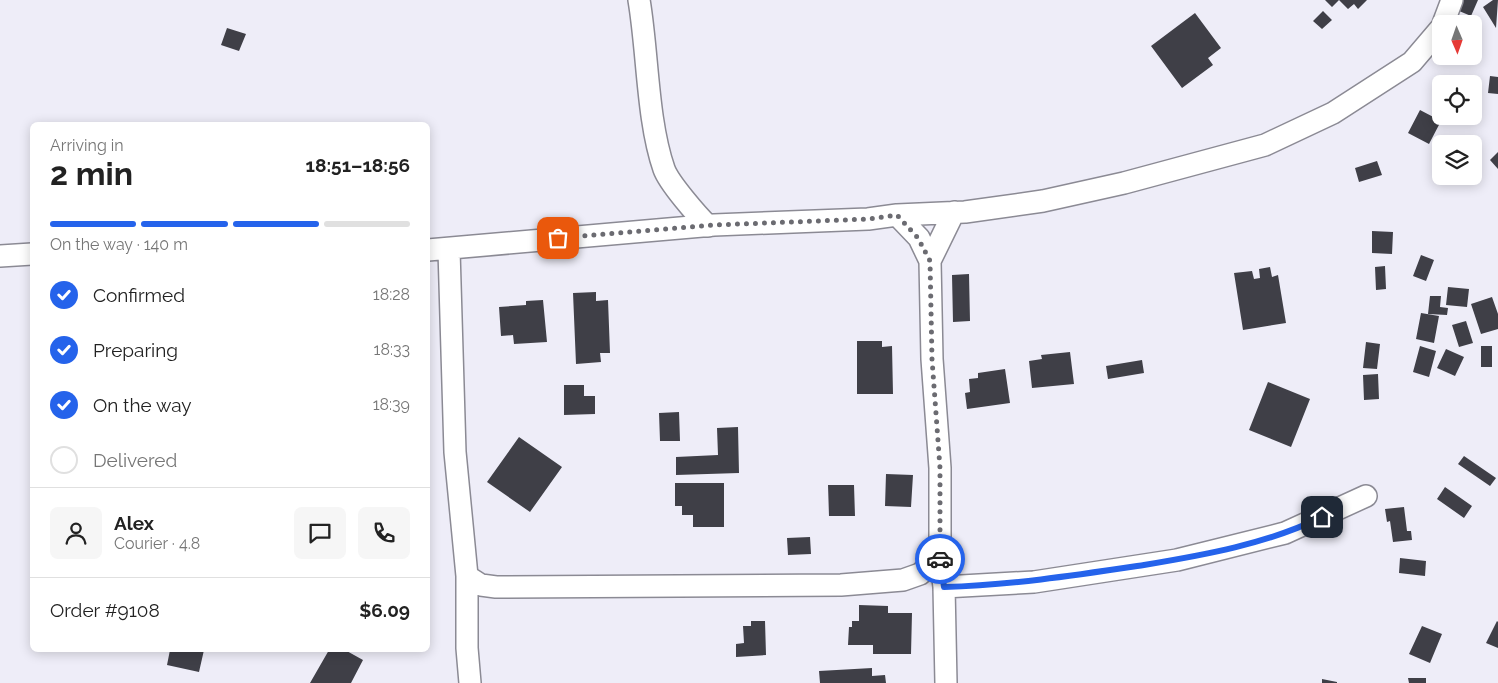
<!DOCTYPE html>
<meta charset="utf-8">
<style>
body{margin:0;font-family:Raleway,sans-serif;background:#f6f6f6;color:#222;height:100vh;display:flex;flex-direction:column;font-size:19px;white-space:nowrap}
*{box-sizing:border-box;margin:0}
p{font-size:16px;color:#767676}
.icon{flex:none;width:28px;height:28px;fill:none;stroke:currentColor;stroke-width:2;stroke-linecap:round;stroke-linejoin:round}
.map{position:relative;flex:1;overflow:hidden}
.drawer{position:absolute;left:30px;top:122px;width:400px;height:530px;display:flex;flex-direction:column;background:#fff;border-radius:8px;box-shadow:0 2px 12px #0003}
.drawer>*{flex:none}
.needle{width:32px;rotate:178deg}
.controls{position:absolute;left:1432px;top:15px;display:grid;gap:10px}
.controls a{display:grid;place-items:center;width:50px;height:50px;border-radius:8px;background:#fff;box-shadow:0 2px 12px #0003;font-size:25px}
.pin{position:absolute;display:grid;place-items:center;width:42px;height:42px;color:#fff;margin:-21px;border-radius:10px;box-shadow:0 2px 8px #0006}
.courier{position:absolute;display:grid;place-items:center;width:50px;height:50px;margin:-25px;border:4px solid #2563eb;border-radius:50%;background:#fff;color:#222;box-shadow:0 1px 6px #0007}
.head em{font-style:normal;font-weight:700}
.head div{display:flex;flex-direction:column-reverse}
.head{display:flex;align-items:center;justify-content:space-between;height:85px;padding:0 20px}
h1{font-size:32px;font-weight:700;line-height:38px}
.bar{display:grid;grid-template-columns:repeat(4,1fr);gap:8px 5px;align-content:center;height:60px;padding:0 20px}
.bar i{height:6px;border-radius:4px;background:#e0e0e0}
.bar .active{background:#2563eb}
.bar p{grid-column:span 4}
.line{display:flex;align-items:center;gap:12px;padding:0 20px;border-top:1px solid #e0e0e0}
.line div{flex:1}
.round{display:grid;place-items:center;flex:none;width:52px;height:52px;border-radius:8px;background:#f6f6f6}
ol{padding:0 20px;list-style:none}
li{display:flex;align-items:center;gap:15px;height:55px}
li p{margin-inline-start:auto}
li .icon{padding:5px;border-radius:50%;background:#2563eb;color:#fff;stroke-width:4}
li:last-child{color:#767676}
li i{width:28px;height:28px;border:2px solid #e0e0e0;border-radius:50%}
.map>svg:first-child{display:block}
.building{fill:#3f3f47}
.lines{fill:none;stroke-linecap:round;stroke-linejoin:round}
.street-casing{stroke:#8b8a94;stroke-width:24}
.street{stroke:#fff;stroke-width:21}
.done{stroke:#6b6b71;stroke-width:5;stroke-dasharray:0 9}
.route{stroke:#2563eb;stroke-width:6}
</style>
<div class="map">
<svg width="1498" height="683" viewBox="0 0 1498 683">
<rect width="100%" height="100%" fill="#eeedf8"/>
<!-- building -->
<path class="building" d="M 1325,0 L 1367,0 L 1358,9 L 1354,4 L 1348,9 L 1339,0 L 1332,7 Z
M 1455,0 L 1478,0 L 1471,16 L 1452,8 Z
M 1493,0 L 1498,0 L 1496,28 L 1483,7 Z
M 1323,11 L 1332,20 L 1322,29 L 1313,21 Z
M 1195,13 L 1221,48 L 1208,58 L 1213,65 L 1182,88 L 1151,46 Z
M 227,28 L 246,34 L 239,51 L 221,45 Z
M 1442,56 L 1465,56 L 1463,64 Z
M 1490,76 L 1498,77 L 1498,94 L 1488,93 Z
M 1420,110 L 1441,121 L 1429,144 L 1408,133 Z
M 1498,152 L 1498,169 L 1490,160 Z
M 1377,161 L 1382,175 L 1359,182 L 1355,168 Z
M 1372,231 L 1393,232 L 1392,254 L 1372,253 Z
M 1421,255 L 1434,260 L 1426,281 L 1413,276 Z
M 1385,266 L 1386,289 L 1376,290 L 1375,267 Z
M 1270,267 L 1272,277 L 1278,275 L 1286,323 L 1243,330 L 1234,273 L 1252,271 L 1254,279 L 1260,278 L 1259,269 Z
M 969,274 L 970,321 L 953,322 L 952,275 Z
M 1448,287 L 1469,289 L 1467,307 L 1446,305 Z
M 596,292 L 596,301 L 608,300 L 610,353 L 600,353 L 601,362 L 576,364 L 573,293 Z
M 1430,296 L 1441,296 L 1440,307 L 1448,308 L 1447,315 L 1428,314 Z
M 1492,297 L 1498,314 L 1498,329 L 1481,334 L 1471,304 Z
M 543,300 L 547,342 L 514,344 L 513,335 L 501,336 L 499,307 L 526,305 L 526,301 Z
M 1421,313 L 1439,316 L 1434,343 L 1416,339 Z
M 1466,321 L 1473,343 L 1459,347 L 1452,325 Z
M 857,341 L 882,341 L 882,347 L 892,346 L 893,394 L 857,394 Z
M 1366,342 L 1380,344 L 1377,369 L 1363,368 Z
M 1420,346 L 1436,351 L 1429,377 L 1413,372 Z
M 1481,346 L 1492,346 L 1492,367 L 1481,367 Z
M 1446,349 L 1464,357 L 1455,376 L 1437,368 Z
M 1070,352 L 1074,384 L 1032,388 L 1029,361 L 1042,359 L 1041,355 Z
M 1142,360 L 1144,373 L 1108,379 L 1106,366 Z
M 1005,369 L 1010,403 L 967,409 L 965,393 L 970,392 L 969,379 L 978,378 L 978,373 Z
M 1378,374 L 1379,399 L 1364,400 L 1363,375 Z
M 1268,382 L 1310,399 L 1291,447 L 1249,430 Z
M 564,385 L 584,385 L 584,396 L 595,396 L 595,414 L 564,415 Z
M 679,412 L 680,441 L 660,441 L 659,413 Z
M 738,427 L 739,473 L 676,475 L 676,457 L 718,455 L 717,428 Z
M 519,437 L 562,467 L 530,512 L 487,482 Z
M 1464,456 L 1496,478 L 1490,486 L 1458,464 Z
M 886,474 L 913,475 L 911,507 L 885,506 Z
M 675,483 L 724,483 L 724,527 L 693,527 L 693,515 L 682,515 L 682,506 L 675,506 Z
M 828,485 L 854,485 L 855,516 L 829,516 Z
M 1445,487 L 1472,506 L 1464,518 L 1437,499 Z
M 1404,507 L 1407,531 L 1411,531 L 1412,540 L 1393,542 L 1390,521 L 1387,522 L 1385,509 Z
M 810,537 L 811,554 L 788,555 L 787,538 Z
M 1400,558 L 1426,561 L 1425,576 L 1399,573 Z
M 859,605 L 888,606 L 888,613 L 912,613 L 911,654 L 873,654 L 873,645 L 848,645 L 849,627 L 852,627 L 852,621 L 859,621 Z
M 751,621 L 765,621 L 766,655 L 736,657 L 736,644 L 744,643 L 743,626 L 751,626 Z
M 1497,621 L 1498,622 L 1498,648 L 1486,643 Z
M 1422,626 L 1442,634 L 1430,663 L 1409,654 Z
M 170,650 L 204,650 L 199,672 L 167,665 Z
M 329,650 L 345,650 L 363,660 L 351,683 L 310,683 Z
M 872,668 L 872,676 L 885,675 L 886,683 L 820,683 L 819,671 Z
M 1408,678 L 1426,678 L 1426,683 L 1409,683 Z
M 1322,679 L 1337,682 L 1337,683 L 1322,683 Z"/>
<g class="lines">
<defs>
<path id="street" d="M 639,0 C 648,53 647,120 664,169 C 669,183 697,215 708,226
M 1443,24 L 1452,0
M 897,215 L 919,238 L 930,261 L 932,359 L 940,468 L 940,556 L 944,587 L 946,683
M 428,250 L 714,225 L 868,219 L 897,215 L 965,212 L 1043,201 L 1124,183 L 1265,145 L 1333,113 L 1412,62 L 1441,28
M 449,250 L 455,452 L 467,576 L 467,648 L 470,683
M 0,256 L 32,254
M 930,261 L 954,212
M 467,576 L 481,585 L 496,587 L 841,585 L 903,580 L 920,574 L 940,556
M 944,587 L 1034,582 L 1177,560 L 1285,533 L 1366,496"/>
</defs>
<!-- street casing -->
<use href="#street" class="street-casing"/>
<!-- street -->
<use href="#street" class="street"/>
</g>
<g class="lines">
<!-- done -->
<path class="done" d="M 558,238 L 714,225 L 868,219 L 897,215 L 918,238 L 930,261 L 932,359 L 940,468 L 940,559"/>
<!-- route -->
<path class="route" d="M 940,559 L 944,587 C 1012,585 1077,575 1144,565 C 1204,555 1267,544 1322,517"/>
</g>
</svg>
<div class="controls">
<a><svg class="needle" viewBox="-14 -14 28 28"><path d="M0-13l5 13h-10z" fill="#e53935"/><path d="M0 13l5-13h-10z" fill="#767676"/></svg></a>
<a><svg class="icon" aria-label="locate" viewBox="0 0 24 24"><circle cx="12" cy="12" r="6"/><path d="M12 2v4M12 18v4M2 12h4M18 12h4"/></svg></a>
<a><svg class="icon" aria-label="layers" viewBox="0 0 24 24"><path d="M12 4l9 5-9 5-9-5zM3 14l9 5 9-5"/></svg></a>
</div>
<div class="pin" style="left:558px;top:238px;background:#ea580c"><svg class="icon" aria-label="bag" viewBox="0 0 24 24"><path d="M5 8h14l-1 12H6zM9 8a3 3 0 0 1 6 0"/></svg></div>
<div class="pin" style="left:1322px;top:517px;background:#1f2937"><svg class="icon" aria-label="home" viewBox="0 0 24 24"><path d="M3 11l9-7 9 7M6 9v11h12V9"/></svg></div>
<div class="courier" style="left:940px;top:559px"><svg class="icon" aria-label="car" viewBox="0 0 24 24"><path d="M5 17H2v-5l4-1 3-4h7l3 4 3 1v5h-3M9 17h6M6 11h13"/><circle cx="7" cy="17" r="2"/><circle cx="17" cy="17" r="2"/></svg></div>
<section class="drawer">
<div class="head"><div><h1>2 min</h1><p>Arriving in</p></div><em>18:51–18:56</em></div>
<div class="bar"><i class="active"></i><i class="active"></i><i class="active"></i><i></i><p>On the way · 140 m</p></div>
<ol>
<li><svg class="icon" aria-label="check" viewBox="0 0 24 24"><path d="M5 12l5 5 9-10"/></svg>Confirmed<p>18:28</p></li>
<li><svg class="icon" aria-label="check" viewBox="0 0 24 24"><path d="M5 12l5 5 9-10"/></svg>Preparing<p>18:33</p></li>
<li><svg class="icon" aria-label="check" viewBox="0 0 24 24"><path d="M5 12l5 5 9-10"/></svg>On the way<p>18:39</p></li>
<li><i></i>Delivered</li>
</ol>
<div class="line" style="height:90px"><a class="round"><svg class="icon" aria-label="person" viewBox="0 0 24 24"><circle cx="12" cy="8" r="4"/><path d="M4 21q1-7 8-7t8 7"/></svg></a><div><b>Alex</b><p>Courier · 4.8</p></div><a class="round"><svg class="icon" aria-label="chat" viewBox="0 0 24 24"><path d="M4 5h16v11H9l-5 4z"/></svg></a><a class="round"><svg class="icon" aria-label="phone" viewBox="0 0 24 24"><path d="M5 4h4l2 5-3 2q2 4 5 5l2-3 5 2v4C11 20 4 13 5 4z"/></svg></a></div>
<div class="line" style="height:65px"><div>Order #9108</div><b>$6.09</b></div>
</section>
</div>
